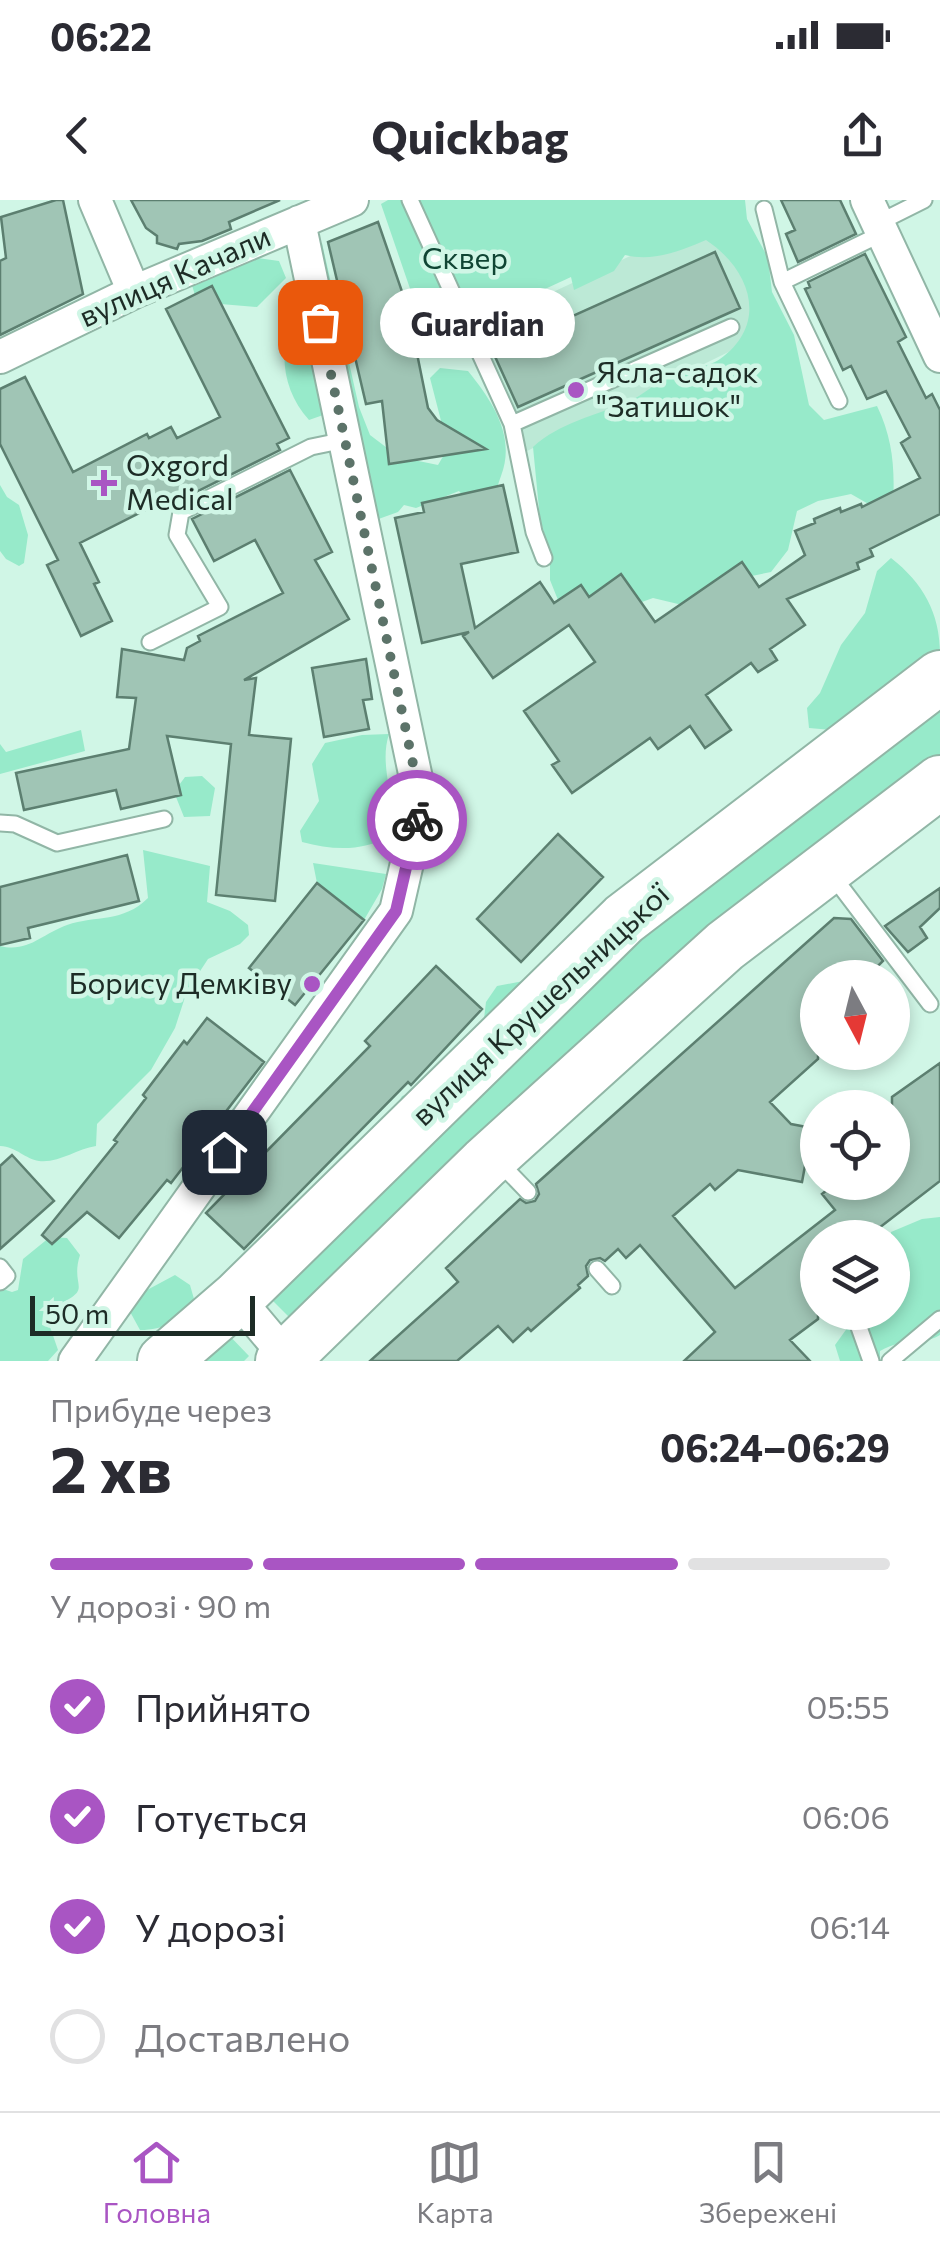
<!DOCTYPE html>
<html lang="uk">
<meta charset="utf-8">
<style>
body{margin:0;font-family:Commissioner,sans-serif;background:#f2f2f3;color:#2b2b33;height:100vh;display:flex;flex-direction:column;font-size:38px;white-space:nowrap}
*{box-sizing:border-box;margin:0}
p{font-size:32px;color:#7c7c81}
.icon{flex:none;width:55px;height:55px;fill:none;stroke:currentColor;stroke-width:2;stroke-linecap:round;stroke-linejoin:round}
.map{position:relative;height:1161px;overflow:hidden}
.sheet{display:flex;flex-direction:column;background:#fff;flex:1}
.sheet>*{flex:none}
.needle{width:65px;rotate:173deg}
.controls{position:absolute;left:800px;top:760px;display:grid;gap:20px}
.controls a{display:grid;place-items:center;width:110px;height:110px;border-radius:50%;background:#fff;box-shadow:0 5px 15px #0003;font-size:50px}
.scale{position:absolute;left:30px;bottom:25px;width:225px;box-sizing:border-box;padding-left:10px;border:5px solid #1d2c26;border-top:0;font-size:28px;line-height:35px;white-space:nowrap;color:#1d2c26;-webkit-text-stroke:8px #d0f6e6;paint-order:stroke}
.pin{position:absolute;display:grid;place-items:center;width:85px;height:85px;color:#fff;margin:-42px;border-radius:20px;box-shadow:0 5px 15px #0006}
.courier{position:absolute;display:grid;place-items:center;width:100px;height:100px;margin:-50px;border:8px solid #a955c3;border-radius:50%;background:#fff;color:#222;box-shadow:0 2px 12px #0007}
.bubble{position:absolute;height:70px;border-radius:35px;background:#fff;box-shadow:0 5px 15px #0003;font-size:32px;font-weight:700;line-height:70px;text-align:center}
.head em{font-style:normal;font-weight:700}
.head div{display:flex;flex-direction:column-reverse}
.head{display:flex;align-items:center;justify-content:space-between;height:170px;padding:0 50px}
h1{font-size:65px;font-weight:700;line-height:75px}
.bar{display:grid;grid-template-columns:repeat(4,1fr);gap:15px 10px;align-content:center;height:120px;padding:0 50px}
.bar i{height:12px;border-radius:8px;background:#e1e1e2}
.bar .current{background:#a955c3}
.bar p{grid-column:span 4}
ol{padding:0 50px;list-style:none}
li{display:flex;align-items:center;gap:30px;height:110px}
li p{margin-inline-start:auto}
li .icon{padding:10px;border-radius:50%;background:#a955c3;color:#fff;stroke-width:4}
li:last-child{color:#7c7c81}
li i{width:55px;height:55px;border:5px solid #e1e1e2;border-radius:50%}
.status{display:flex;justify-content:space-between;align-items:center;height:70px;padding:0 50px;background:#fff;direction:ltr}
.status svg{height:28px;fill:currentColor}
header{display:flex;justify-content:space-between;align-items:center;height:130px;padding:0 50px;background:#fff;font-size:45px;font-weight:700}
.dock{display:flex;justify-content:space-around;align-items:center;height:140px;border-top:2px solid #e1e1e2;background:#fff;font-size:28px;color:#7c7c81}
.dock a{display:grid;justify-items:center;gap:5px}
.dock .current{color:#a955c3}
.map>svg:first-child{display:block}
.built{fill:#bce9d6}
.green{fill:#97eaca}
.building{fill:#a0c5b5;stroke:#5c7f70;stroke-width:2.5}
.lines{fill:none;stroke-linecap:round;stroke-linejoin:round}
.service-casing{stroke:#91b6a6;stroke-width:19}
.minor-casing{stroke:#91b6a6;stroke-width:36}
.primary-casing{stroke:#91b6a6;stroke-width:56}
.service{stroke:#fff;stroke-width:15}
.minor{stroke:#fff;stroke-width:32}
.primary{stroke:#fff;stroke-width:52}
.done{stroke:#5c7369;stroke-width:10;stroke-dasharray:0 18}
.route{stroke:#a955c3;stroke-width:12}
.poi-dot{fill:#a955c3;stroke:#d0f6e6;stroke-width:4}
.labels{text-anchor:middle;stroke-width:9;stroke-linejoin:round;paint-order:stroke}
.park-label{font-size:30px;fill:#104534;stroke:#d0f6e6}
.street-label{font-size:30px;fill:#1d2c26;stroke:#d0f6e6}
.poi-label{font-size:30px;fill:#1d2c26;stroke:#d0f6e6;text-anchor:start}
</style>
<div class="status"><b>06:22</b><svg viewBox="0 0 49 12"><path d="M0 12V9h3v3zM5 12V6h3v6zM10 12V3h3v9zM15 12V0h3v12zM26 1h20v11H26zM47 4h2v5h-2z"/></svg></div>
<header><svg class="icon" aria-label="back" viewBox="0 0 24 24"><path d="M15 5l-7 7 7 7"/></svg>Quickbag<svg class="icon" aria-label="share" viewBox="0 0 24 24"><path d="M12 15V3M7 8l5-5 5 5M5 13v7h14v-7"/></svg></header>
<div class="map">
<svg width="940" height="1161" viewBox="0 0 940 1161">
<rect width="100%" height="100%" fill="#d0f6e6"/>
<!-- built -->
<path class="built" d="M 718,15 L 773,130 L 527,251 L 474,129 Z"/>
<!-- green -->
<path class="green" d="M 388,0 L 745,0 L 747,19 L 768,58 L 772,92 L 794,135 L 809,205 L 824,220 L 877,206 C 893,239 895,269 893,305 L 872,306 L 851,294 L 818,301 L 797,311 L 788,350 L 771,372 L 732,380 L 699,409 L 653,398 L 603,416 L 562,410 L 550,380 L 550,353 L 540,319 L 533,247 C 560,222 596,216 629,201 C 644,195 655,183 668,176 C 684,168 706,169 720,159 C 770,123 750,69 706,40 C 680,51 654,62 625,55 L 614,71 L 574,90 L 571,77 L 532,95 L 528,111 L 507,107 L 429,144 L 381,4 Z
M 322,43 L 359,207 L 370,235 L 399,257 L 438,265 L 448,248 L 430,178 L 440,168 L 468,171 C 493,202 516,237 501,276 C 493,298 497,300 477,314 L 459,291 L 416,308 L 404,305 L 398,312 L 373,321 L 326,214 L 309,220 C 290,199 282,173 285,145 L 307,133 L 313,46 Z
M 251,57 L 279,61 L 286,78 L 257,107 L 197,102 L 191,82 Z
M 0,285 L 7,297 L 19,305 L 28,335 L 24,363 L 19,366 L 6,359 L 0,351 Z
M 891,358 C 923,383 940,413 940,454 L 832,530 L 809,528 L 807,508 L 820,493 L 841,445 L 865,413 L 877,371 Z
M 940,502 L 940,564 L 291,1119 L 265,1093 L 393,915 L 402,896 L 422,890 L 483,827 L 486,802 L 497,786 L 544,777 L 638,740 Z
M 81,530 L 85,551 L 0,574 L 0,544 L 6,552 Z
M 389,534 C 378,568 398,601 390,636 C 361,652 333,650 302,642 L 300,631 L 319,601 L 312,564 L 325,543 L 362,535 Z
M 202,576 L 215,588 L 210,616 L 184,617 L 174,592 L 185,577 Z
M 143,650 L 210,666 L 207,702 L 230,711 L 248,725 L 249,735 L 240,744 L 208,759 L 187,791 L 175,828 L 151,870 L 97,924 L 96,946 C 76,949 60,963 39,961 C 25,959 17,947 0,946 L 0,746 C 28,753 42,734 67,725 C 96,715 123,723 148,698 Z
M 313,663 L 386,674 L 382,689 L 364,720 L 317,683 Z
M 940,1017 L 940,1135 C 917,1148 907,1136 880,1151 L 880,1161 L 840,1161 L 835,1145 L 858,1113 L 892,1112 L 891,1032 L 922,1019 Z
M 50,1037 L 67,1038 L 80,1055 C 69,1089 97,1088 52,1107 L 47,1118 L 58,1150 L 48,1161 L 0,1161 L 0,1088 L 12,1092 L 18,1090 L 23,1059 Z
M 175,1075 L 190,1085 L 194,1099 C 181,1121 164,1130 140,1130 L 128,1108 L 147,1090 Z
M 224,1130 L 249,1156 L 244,1161 L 188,1161 Z"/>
<!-- building -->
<path class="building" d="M 56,0 L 63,0 L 83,94 L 0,135 L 0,61 L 6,58 L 1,17 Z
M 131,0 L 280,0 L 229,22 L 231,29 L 202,41 L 179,44 L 177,49 L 157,43 L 157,36 L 146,28 Z
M 781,0 L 840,0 L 856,34 L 798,62 L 786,34 L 795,30 Z
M 378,22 L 408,109 L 428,208 L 437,220 L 486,249 L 389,264 L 382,201 L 366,204 L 328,42 Z
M 715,52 L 740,108 L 518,207 L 493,152 Z
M 865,54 L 906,137 L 898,142 L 926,198 L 932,194 L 940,210 L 940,314 L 870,349 L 873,356 L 857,363 L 859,369 L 787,399 L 805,425 L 770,449 L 777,460 L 758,472 L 751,463 L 706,495 L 731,530 L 705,548 L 690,526 L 658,549 L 650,538 L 572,593 L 552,565 L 559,561 L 524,511 L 595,462 L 569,425 L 493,478 L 463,436 L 469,432 L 422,443 L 395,318 L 424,312 L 422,303 L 503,285 L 518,352 L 461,364 L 475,428 L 540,382 L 554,403 L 581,385 L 589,397 L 621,374 L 655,422 L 742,362 L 759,387 L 805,355 L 795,331 L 815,323 L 814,319 L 840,308 L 841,312 L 861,304 L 862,307 L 920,278 L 901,243 L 910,237 L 886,191 L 867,199 L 851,166 L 843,170 L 805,89 L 810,87 L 808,82 Z
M 212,86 L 289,238 L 277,244 L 280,250 L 182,299 L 179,293 L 80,343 L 99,382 L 94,384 L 112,421 L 81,436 L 47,365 L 58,360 L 0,244 L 0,189 L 25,177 L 73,272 L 147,234 L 149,238 L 171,227 L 177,238 L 220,217 L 166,109 Z
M 290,270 L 332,352 L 315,360 L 349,419 L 244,480 L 256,478 L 249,535 L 291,539 L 275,701 L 216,695 L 231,544 L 167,536 L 181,595 L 121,609 L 116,590 L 24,610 L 16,573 L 129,549 L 136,498 L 117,497 L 122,449 L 184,460 L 187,448 L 200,441 L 198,436 L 283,393 L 255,340 L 214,361 L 192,319 Z
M 366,459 L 372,499 L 363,500 L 369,529 L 324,537 L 312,468 Z
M 558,634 L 603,677 L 521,762 L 477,719 Z
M 127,655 L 139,701 L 28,728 L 30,738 L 0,745 L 0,687 Z
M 317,683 L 364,720 L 295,805 L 249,768 Z
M 940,688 L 940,708 L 920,727 L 927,738 L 908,752 L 885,726 Z
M 834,718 L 851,719 L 883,761 L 866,778 L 818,778 L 818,859 L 770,902 L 791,924 L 812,928 L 802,982 L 738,970 L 715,990 L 710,984 L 673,1016 L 735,1088 L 835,1010 L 822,994 L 837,982 L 892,982 L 892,897 L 940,863 L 940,981 L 866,1038 L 818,1038 L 818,1119 L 790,1140 L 810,1161 L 684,1161 L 715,1132 L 640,1045 L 626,1058 L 618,1049 L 605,1061 L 600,1058 L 590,1060 L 586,1066 L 588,1076 L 578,1085 L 580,1088 L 531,1131 L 528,1128 L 513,1142 L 498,1126 L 457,1161 L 370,1161 L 458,1082 L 446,1068 L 520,999 L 526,1003 L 535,1001 L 539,994 L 536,984 Z
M 436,766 L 482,809 L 411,885 L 408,882 L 244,1049 L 206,1013 L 370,846 L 365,841 Z
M 207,818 L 264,862 L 171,983 L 167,980 L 119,1038 L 87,1012 L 52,1044 L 42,1035 L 117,942 L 114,940 L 146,898 L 143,895 L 184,841 L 187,844 Z
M 12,955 L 54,1001 L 0,1049 L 0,966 Z"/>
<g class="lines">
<defs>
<path id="service" d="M 410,0 L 512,224 L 731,127
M 764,9 L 782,82
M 878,23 L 924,0
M 839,201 L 782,82 L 883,33
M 512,224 L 534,332 L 544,358
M 150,442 L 220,407 L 177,335 L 181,312 L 311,247 L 345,240
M 0,623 L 15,624 L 57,643 L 164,619
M 832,675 L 930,804
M 500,963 L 528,992
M 0,1067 L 7,1076 L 0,1082
M 597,1069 L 612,1086
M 855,1116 L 871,1161
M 890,1161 L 940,1119"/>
<path id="minor" d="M 95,0 L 134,92
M 867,0 L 940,156
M 0,157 L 134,92 L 352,0
M 237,1098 L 290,1161
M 75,1161 L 396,711 L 421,602 L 299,22"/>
<path id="primary" d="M 164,1161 L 237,1098 L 624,719 L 940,477
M 282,1161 L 485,963 L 725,746 L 940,582"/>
</defs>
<!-- service casing -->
<use href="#service" class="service-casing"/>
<!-- minor casing -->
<use href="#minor" class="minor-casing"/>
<!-- primary casing -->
<use href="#primary" class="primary-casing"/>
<!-- service -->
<use href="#service" class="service"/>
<!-- minor -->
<use href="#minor" class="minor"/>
<!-- primary -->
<use href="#primary" class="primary"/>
</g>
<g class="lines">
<!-- done -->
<path class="done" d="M 320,122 L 421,602 L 417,620"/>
<!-- route -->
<path class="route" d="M 224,952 L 396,711 L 417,620"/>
</g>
<!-- markers -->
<g class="poi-dot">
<circle cx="576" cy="190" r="10"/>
<path d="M99 268h10v10h10v10h-10v10h-10v-10h-10v-10h10z"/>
<circle cx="312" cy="784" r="10"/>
</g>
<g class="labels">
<!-- park labels -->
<g class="park-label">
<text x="465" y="69">Сквер</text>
</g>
<!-- street labels -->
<g class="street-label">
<text transform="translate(175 77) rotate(-24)" y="10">вулиця Качали</text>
<text transform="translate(541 805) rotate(-43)" y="10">вулиця Крушельницької</text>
</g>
<!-- poi labels -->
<g class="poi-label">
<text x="596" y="183">Ясла-садок<tspan x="596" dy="34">"Затишок"</tspan></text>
<text x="126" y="276">Oxgord<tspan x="126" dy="34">Medical</tspan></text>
<text x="292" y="794" text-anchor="end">Борису Демківу</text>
</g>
</g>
</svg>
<div class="controls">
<a><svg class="needle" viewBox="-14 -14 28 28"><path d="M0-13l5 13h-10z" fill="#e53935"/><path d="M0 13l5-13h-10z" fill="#7c7c81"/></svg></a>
<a><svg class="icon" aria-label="locate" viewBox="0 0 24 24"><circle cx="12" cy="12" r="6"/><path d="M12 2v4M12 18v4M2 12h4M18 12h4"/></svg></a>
<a><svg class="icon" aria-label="layers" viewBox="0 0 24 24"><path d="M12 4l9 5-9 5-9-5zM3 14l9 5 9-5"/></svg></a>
</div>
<div class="scale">50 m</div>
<div class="pin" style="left:320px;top:122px;background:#ea580c"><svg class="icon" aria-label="bag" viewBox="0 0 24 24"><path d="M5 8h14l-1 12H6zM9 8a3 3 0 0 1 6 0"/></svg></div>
<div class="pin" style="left:224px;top:952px;background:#1f2937"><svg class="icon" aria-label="home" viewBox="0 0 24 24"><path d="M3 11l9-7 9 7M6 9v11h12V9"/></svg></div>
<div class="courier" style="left:417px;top:620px"><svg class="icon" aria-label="bike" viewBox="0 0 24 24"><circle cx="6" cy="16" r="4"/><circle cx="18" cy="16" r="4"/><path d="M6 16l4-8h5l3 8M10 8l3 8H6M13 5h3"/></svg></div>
<div class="bubble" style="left:380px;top:88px;width:195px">Guardian</div>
</div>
<section class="sheet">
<div class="head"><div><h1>2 хв</h1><p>Прибуде через</p></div><em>06:24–06:29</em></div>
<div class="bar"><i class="current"></i><i class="current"></i><i class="current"></i><i></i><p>У дорозі · 90 m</p></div>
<ol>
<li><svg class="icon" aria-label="check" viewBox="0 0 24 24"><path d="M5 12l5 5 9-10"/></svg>Прийнято<p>05:55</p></li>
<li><svg class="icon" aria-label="check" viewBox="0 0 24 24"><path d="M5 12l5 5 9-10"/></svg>Готується<p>06:06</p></li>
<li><svg class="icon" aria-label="check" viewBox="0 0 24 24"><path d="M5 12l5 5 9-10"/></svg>У дорозі<p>06:14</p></li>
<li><i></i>Доставлено</li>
</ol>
</section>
<nav class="dock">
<a class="current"><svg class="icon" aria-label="home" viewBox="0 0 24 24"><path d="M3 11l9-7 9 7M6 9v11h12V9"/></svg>Головна</a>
<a><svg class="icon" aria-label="map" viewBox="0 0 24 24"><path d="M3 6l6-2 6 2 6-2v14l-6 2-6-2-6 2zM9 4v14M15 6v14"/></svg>Карта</a>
<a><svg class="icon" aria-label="saved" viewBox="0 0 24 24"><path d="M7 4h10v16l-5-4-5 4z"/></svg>Збережені</a>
</nav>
